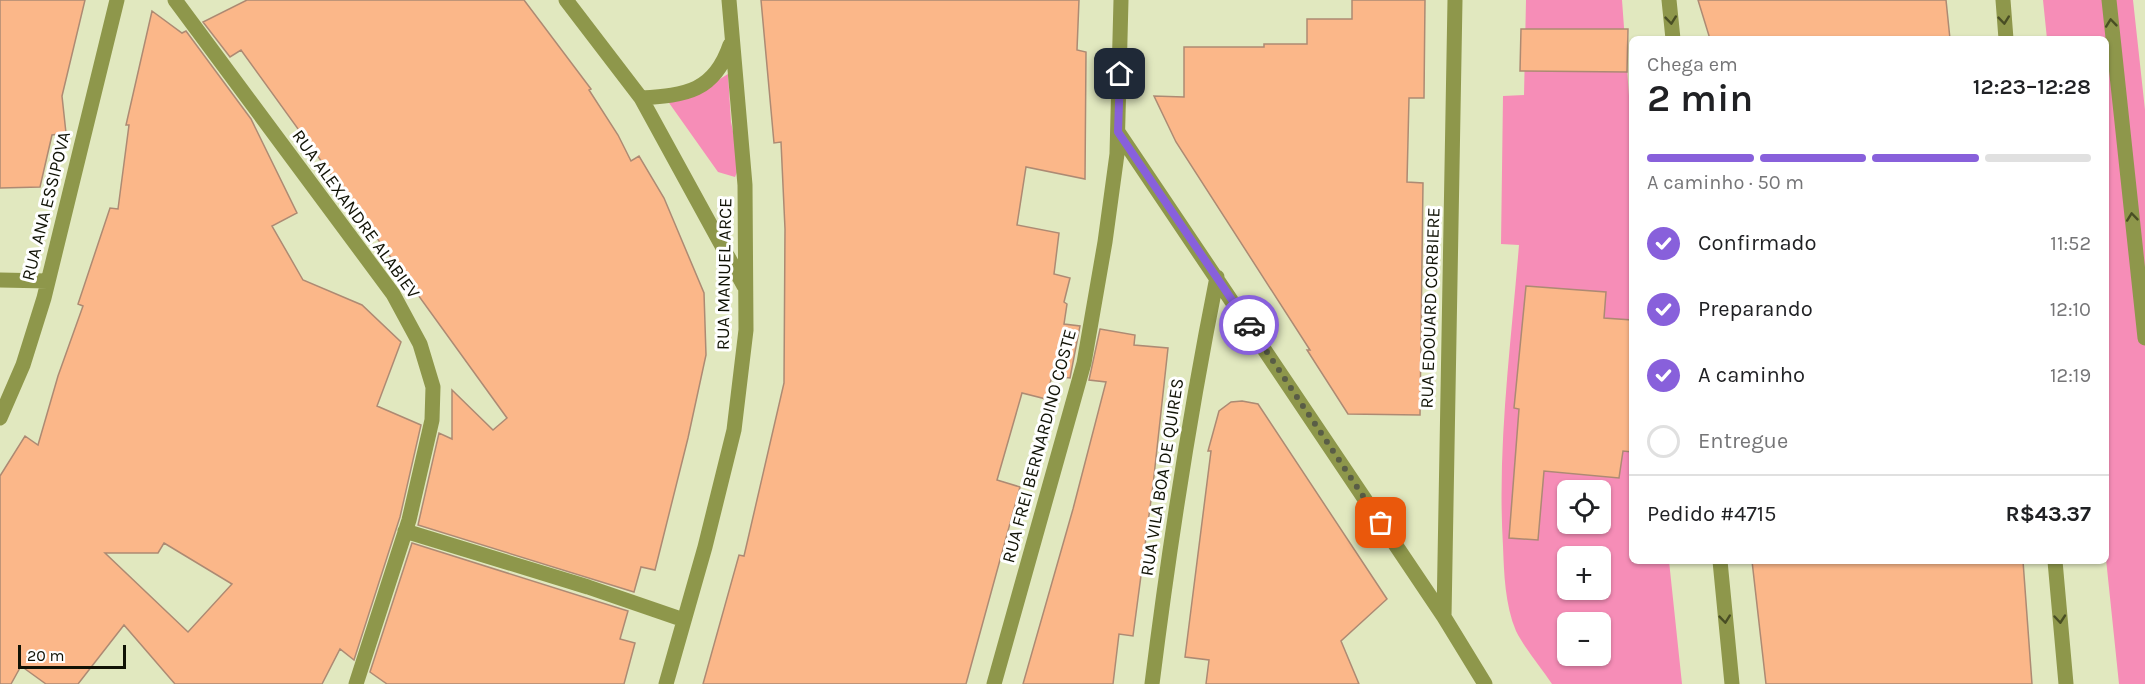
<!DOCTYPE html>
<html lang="pt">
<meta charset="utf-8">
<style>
body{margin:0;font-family:Karla,sans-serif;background:#f6f6f6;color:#202124;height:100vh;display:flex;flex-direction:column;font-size:22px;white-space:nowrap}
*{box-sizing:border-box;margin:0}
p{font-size:20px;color:#757577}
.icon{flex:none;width:33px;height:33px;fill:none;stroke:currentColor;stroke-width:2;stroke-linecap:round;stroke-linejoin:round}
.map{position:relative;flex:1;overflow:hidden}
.drawer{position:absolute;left:1629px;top:36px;width:480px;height:528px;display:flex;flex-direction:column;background:#fff;border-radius:9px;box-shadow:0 2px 4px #0004}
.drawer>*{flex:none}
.tools{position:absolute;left:1557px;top:480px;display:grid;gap:12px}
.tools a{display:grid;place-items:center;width:54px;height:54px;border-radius:9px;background:#fff;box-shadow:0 2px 4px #0004;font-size:30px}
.scale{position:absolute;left:18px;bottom:15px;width:108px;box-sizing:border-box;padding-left:6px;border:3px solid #101205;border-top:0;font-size:16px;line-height:21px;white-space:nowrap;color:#101205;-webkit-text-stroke:4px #fff;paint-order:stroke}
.pin{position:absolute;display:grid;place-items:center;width:51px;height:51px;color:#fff;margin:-26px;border-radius:12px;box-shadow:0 3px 9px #0006}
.courier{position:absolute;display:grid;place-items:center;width:60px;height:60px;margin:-30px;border:4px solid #8860db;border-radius:50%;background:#fff;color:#222;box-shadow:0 2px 8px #0007}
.summary em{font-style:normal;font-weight:600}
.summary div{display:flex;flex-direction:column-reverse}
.summary{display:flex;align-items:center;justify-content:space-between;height:102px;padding:0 18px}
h1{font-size:39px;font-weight:600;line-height:45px}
.bar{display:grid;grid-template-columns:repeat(4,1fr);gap:9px 6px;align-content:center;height:72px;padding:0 18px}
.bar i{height:8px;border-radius:4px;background:#e0e0e0}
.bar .current{background:#8860db}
.bar p{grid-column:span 4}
.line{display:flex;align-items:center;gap:15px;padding:0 18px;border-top:2px solid #e0e0e0}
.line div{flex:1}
ol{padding:0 18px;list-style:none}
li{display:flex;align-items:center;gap:18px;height:66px}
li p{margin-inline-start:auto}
li .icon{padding:6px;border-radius:50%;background:#8860db;color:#fff;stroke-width:4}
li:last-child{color:#757577}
li i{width:33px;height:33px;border:3px solid #e0e0e0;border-radius:50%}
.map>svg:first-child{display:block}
.green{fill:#f68db7;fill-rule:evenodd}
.building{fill:#fbb789;stroke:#ad8a73;stroke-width:1.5;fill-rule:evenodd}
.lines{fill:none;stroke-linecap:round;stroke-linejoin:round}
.street{stroke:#8e974b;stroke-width:15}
.oneway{stroke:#494e24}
.done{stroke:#595d46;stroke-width:6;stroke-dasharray:0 10.8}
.route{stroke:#8860db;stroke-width:8}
.labels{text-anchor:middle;stroke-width:6;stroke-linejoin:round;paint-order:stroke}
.street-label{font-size:18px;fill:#101205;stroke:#fff}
</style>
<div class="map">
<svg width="2145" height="684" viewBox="0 0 2145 684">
<rect width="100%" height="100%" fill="#e1e8bf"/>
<!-- green -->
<path class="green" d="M 1526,0 L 1622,0 L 1632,137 L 1632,561 L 1669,561 L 1682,684 L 1552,684 C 1541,667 1525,649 1516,631 C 1505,605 1504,573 1503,546 C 1497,445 1511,345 1519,245 L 1501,244 L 1503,96 L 1524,95 ZM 1568,490 L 1600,490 L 1600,524 L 1568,524 ZM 1568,556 L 1600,556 L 1600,590 L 1568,590 ZM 1568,622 L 1600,622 L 1600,656 L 1568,656 Z
M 2043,0 L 2133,0 L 2145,110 L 2145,684 L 2119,684 L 2106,559 L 2106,39 L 2047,39 Z
M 728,74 L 731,122 L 740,165 L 735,177 L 718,172 L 667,100 L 697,93 Z"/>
<!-- building -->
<path class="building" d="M 0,0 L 85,0 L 62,96 L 66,133 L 52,135 L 40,187 L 0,188 Z
M 247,0 L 524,0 L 591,89 L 589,90 L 618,135 L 631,161 L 639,156 L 664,198 L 704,293 L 706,355 L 688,438 L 655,570 L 641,567 L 634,592 L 418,525 L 439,433 L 452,439 L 452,390 L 493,430 L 507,418 L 241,50 L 230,57 L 203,22 Z
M 761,0 L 1079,0 L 1077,50 L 1086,52 L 1085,179 L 1026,167 L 1017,225 L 1059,233 L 1054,274 L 1070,278 L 1064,302 L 1067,304 L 1064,324 L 1080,326 L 1070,378 L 1052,376 L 1046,399 L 1022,393 L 997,480 L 1020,487 L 966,684 L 703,684 L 739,555 L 744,556 L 784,383 L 785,229 L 781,142 L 774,143 Z
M 1352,0 L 1425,0 L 1424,98 L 1409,98 L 1407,182 L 1423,183 L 1420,415 L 1348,414 L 1307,350 L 1310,350 L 1176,142 L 1154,96 L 1184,97 L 1184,47 L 1264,47 L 1264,44 L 1307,44 L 1307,19 L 1352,19 Z
M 1698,0 L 1946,0 L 1950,39 L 1710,39 Z
M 152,11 L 182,33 L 186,31 L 251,119 L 297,213 L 272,226 L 303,280 L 362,305 L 401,342 L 377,406 L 421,425 L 400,517 L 354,660 L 340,649 L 322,684 L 175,684 L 124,625 L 78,684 L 46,684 L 21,666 L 11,684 L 0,684 L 0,476 L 25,436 L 38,445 L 58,376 L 83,306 L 78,304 L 110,208 L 118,209 L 129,125 L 126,125 ZM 164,543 L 232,584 L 188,632 L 105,553 L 158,553 Z
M 1521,29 L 1628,29 L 1627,72 L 1520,71 Z
M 1526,286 L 1606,292 L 1604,318 L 1632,320 L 1632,452 L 1623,451 L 1619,478 L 1544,471 L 1538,540 L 1509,538 L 1519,409 L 1514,408 Z
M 1100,329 L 1135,335 L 1134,345 L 1168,348 L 1153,485 L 1133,636 L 1119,634 L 1113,684 L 1023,684 L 1073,509 L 1106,382 L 1089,380 Z
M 1242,401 L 1258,404 L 1387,599 L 1341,641 L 1359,684 L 1206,684 L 1209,660 L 1185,657 L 1211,451 L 1208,451 L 1219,411 L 1231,402 Z
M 412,543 L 628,611 L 620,639 L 635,643 L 624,684 L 387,684 L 370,672 Z
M 1752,561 L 2023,561 L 2032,684 L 1766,684 Z"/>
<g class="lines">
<!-- street -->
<path class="street" d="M 175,0 L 393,294 L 420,344 L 433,387 L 432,420 L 409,520 L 356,684
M 566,0 L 641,98 L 744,286
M 1669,0 L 1673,39
M 2003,0 L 2006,39
M 2109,0 L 2145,338
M 641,98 C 686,95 714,92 730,45
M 1118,132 L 1444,617 L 1485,684
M 0,280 L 48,281
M 0,418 L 23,365 L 44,298 L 117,0
M 405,531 L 588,587 L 684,620
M 1720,561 L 1732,684
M 2055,561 L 2066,684
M 1444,617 L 1455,0
M 666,684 L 705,547 L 734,430 L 746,330 L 745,185 L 729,0
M 994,684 L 1084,363 L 1105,242 L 1117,154 L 1121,0
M 1152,684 C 1169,548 1190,412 1217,277"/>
</g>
<!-- one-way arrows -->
<defs><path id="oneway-chevron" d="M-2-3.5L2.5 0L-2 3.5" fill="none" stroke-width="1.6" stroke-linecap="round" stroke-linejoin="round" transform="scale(1.5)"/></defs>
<g class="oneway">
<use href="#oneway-chevron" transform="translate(1671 20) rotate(84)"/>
<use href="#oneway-chevron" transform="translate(2004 20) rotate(84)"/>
<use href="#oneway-chevron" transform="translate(2111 23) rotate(-96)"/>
<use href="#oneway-chevron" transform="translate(2132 217) rotate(-96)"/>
<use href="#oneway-chevron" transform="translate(1725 619) rotate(84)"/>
<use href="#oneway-chevron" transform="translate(2060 619) rotate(85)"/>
</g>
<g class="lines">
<!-- done -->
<path class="done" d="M 1249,325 L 1381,523"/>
<!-- route -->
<path class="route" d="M 1120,74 L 1118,132 L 1249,325"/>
</g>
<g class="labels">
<!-- street labels -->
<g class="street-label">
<text transform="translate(46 206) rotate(-76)" y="6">RUA ANA ESSIPOVA</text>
<text transform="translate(356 214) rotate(54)" y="6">RUA ALEXANDRE ALABIEV</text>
<text transform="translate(724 274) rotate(-89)" y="6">RUA MANUEL ARCE</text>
<text transform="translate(1430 308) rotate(-88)" y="6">RUA EDOUARD CORBIERE</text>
<text transform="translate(1039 446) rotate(-75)" y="6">RUA FREI BERNARDINO COSTE</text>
<text transform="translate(1162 477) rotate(-81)" y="6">RUA VILA BOA DE QUIRES</text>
</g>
</g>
</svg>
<div class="tools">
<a><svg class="icon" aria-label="locate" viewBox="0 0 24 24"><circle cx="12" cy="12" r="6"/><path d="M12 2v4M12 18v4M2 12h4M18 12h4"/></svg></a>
<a>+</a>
<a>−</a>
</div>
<div class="scale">20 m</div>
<div class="pin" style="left:1381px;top:523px;background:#ea580c"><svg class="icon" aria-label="bag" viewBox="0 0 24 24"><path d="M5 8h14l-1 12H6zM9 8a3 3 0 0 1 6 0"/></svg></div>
<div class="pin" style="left:1120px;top:74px;background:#1f2937"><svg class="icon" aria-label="home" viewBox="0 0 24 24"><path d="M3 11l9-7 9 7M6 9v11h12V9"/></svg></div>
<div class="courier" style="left:1249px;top:325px"><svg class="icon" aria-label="car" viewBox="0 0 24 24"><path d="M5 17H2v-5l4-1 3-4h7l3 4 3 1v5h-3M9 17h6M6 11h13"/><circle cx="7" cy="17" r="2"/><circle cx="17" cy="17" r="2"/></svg></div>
<section class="drawer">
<div class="summary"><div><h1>2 min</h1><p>Chega em</p></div><em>12:23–12:28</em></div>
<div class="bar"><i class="current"></i><i class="current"></i><i class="current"></i><i></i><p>A caminho · 50 m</p></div>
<ol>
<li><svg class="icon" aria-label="check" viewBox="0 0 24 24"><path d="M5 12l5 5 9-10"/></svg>Confirmado<p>11:52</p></li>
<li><svg class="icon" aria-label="check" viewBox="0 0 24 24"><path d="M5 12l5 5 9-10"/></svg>Preparando<p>12:10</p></li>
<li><svg class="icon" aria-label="check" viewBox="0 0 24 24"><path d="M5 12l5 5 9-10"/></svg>A caminho<p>12:19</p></li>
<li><i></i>Entregue</li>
</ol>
<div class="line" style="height:78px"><div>Pedido #4715</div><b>R$43.37</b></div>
</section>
</div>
